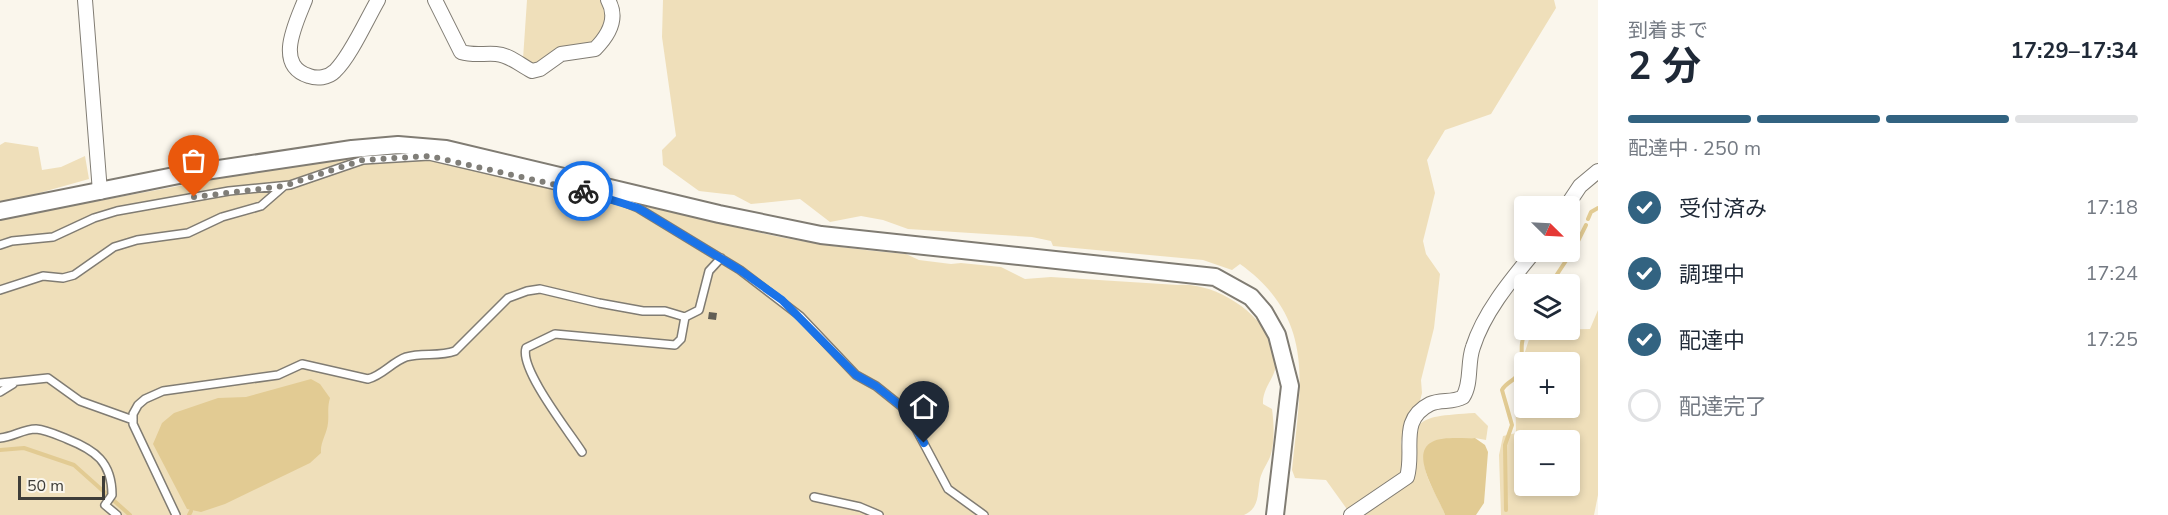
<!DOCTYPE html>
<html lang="ja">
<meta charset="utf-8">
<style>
body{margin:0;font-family:"Nunito Sans","Noto Sans JP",sans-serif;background:#f6f6f7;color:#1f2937;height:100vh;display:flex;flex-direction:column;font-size:22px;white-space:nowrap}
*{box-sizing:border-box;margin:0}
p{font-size:20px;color:#747a83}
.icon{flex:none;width:33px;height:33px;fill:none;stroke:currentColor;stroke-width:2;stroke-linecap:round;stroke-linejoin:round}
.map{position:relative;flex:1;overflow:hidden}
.panel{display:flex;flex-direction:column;background:#fff;width:570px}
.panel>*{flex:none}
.needle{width:39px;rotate:114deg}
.controls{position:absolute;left:1514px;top:196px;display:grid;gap:12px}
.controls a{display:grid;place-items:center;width:66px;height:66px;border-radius:6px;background:#fff;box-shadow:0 3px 9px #0003;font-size:30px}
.scale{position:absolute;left:18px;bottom:15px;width:87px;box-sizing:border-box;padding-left:6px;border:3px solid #3e3d39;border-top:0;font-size:16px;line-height:21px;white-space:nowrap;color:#3e3d39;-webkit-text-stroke:4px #faf6ec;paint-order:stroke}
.pin{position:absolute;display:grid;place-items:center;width:51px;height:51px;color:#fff;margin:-62px -26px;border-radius:50% 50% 50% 0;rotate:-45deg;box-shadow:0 0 6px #0007}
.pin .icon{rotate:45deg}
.courier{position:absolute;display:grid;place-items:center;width:60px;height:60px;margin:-30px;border:4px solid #1a73e8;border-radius:50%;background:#fff;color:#222;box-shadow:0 2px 8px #0007}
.headline em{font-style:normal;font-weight:700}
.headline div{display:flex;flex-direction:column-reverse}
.headline{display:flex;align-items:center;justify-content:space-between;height:102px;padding:0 30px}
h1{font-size:39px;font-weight:700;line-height:45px}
.bar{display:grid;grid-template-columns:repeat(4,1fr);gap:9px 6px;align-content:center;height:72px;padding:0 30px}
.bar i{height:8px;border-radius:4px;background:#e0e1e3}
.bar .on{background:#326381}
.bar p{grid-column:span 4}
ol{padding:0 30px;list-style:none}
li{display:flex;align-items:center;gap:18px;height:66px}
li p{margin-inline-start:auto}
li .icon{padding:6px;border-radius:50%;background:#326381;color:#fff;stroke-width:4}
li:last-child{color:#747a83}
li i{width:33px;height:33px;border:3px solid #e0e1e3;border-radius:50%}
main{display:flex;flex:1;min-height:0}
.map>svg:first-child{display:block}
.green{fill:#efdfba;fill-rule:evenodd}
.water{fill:#e2cb93}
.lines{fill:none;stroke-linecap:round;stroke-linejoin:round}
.stream{stroke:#e2cb93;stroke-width:4}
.building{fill:#615e55}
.service-casing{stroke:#807c73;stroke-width:10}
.minor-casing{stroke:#807c73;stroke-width:16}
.tertiary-casing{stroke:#807c73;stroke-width:20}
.service{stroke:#fff;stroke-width:7}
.minor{stroke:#fff;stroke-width:14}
.tertiary{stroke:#fff;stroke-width:16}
.done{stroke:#807e78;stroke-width:6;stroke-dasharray:0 10.8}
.route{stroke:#1a73e8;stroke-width:8}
</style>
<main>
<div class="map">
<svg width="1598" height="515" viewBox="0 0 1598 515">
<rect width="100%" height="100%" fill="#faf6ec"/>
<!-- green -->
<path class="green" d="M 527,0 L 602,0 C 610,18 604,30 593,45 C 572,48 552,48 538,66 L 531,66 L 523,59 Z
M 663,0 L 1554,0 L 1556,8 L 1491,114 L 1445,130 L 1427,160 L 1435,193 L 1423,241 L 1426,254 L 1440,274 L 1434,328 L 1421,380 L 1422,393 L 1419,405 L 1406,424 L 1401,442 L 1404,470 L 1398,479 L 1349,512 L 1326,480 L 1295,478 L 1292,470 C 1300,388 1318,320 1240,264 L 1232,270 L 1203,260 L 1053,246 L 1051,241 L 1032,237 L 908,229 L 883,220 L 861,216 L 830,222 L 800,199 L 751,204 L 734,195 L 699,191 L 663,165 L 662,150 L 676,136 L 662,37 Z
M 5,142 L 38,147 L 42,170 L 61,167 L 85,156 L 89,179 L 0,204 L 0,145 Z
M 397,150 L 685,211 C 757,237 830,247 906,254 L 919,260 L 951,264 L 961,263 L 1001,267 L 1025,279 L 1051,277 L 1178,285 C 1217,281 1274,319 1276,361 C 1277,377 1262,387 1263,404 L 1272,409 C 1274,424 1275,443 1270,457 C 1267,464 1262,471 1260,479 C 1257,494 1260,508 1244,515 L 0,515 L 0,219 L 358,153 Z
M 1598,310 L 1598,495 L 1594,515 L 1501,515 L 1499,455 L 1503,436 L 1516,433 L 1515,383 L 1532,330 L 1590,329 ZM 1524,363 L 1569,363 L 1569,408 L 1524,408 ZM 1524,441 L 1569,441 L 1569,486 L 1524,486 Z
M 1475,413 L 1488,426 L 1486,440 L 1475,438 L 1428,445 C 1415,470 1438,492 1445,515 L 1361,515 L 1407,481 C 1414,418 1410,417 1475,413 Z"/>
<!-- water -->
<path class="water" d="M 311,379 L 320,384 L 330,398 C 327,408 329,414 328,423 C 327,434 320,442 321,453 L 310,463 L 225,504 L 201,512 L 187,509 L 153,444 L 162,423 L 174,413 L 218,398 L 246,397 Z
M 1475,438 L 1485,445 L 1488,452 L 1484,503 L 1476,515 L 1445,515 C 1440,499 1408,454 1432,442 C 1443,436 1463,439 1475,438 Z"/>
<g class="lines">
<!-- stream -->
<path class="stream" d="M 1588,219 L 1591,212 L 1598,208
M 1577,243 L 1586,225
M 1550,285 L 1573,250
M 0,450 L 24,448 L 74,465 L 130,515
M 1506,510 L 1505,445 L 1512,425 L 1502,390 C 1506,382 1515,381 1519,373 C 1526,359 1517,348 1526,330
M 189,515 L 191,511"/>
</g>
<!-- building -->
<path class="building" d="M 709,312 L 717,313 L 716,320 L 708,319 Z"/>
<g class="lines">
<defs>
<path id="service" d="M 0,245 L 12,241 L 53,237 L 94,218 L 117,211 L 229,191 L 290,185 L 363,160 L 429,156 L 621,201 L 638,208 L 740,270 L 800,316 L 856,375 L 876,386 L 906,410 L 948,489 L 984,515
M 0,290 L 43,276 L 63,278 L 74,275 L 114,247 L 137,240 L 188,233 L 222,217 L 261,206 L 284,186
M 0,383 L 48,378 L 80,401 L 133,420
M 0,392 L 13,384
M 0,438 C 13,437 23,429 36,429 C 47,430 57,435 67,439 C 95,450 112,462 112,495 L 105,505 L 117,515
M 582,452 C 570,433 519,369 526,348 L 555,334 L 675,345 L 681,339 L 685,317
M 814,497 L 860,507 L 879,515
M 176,515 L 133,424 L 133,414 L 138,405 L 145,399 L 163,391 L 278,375 L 302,364 L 368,379 C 383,375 392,362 406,357 C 422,352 439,357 455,351 L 508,298 L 527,291 L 540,289 L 599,303 L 643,311 L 665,311 L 685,317 L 699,310 L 709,271 L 721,258"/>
<path id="minor" d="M 85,0 L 100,192
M 305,0 C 296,23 274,65 309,76 C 317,79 328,78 335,71 C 350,57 367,19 378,0
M 435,0 L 461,52 C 474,56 484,53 496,54 C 510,55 520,65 532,71 L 540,69 L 561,54 L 595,49 C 608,36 619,19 608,0
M 1566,207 L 1580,186 L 1598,171
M 1351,515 L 1407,477 C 1415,450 1398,420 1430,404 C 1440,399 1453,403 1463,397 C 1472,383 1467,363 1473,347 C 1484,312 1511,280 1534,252"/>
<path id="tertiary" d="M 0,211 L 179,175 L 352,149 L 398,145 L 446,149 L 719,214 L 821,235 L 1215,277 L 1251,297 L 1264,312 L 1277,335 L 1290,386 L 1275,515"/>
</defs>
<!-- service casing -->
<use href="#service" class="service-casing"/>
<!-- minor casing -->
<use href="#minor" class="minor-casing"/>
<!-- tertiary casing -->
<use href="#tertiary" class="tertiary-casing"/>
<!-- service -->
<use href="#service" class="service"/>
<!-- minor -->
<use href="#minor" class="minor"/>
<!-- tertiary -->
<use href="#tertiary" class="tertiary"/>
</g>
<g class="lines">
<!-- done -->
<path class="done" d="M 194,197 L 284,186 L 363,160 L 429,156 L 583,191"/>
<!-- route -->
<path class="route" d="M 583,191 L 638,208 L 740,270 L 782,300 L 856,375 L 876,386 L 906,410 L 924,443"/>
</g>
</svg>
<div class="controls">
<a><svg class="needle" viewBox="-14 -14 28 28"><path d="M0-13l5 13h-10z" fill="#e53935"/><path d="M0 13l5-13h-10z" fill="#747a83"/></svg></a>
<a><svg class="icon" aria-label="layers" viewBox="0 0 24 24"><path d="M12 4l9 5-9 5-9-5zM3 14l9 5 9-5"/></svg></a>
<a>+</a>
<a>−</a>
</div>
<div class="scale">50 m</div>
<div class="pin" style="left:194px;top:197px;background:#ea580c"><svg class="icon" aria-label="bag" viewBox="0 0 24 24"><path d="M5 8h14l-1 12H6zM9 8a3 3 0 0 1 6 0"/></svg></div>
<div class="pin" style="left:924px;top:443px;background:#1f2937"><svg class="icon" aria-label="home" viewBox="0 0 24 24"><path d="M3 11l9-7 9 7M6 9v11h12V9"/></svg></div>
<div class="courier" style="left:583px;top:191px"><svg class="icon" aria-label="bike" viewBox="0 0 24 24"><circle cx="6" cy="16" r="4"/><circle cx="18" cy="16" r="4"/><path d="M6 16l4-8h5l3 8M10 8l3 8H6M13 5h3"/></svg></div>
</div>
<section class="panel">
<div class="headline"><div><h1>2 分</h1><p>到着まで</p></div><em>17:29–17:34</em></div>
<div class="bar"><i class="on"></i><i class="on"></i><i class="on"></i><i></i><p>配達中 · 250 m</p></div>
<ol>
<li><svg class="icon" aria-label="check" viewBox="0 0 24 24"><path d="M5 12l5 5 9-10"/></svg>受付済み<p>17:18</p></li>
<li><svg class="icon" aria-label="check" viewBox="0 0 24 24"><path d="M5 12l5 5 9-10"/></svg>調理中<p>17:24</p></li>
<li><svg class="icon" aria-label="check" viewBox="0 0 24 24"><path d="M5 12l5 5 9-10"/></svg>配達中<p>17:25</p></li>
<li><i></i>配達完了</li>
</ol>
</section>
</main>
